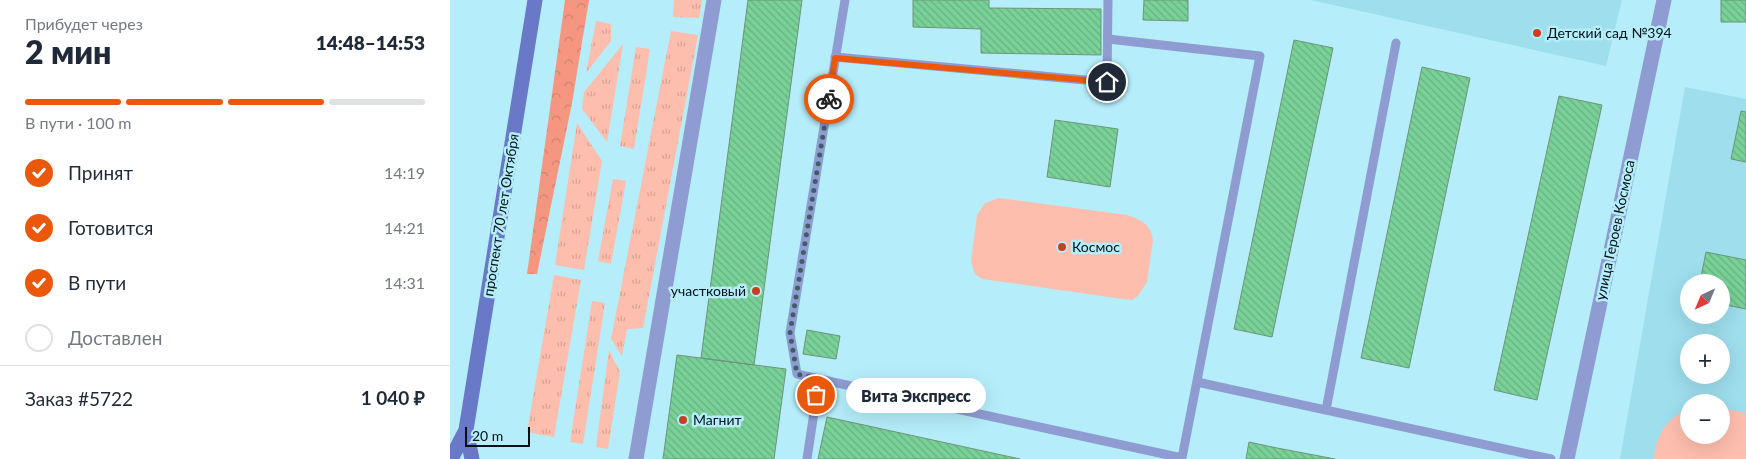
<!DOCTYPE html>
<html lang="ru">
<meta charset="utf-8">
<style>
body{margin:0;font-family:Lato,sans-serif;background:#f6f6f7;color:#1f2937;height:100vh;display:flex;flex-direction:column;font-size:19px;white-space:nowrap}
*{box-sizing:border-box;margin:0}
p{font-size:16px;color:#747a83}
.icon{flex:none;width:28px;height:28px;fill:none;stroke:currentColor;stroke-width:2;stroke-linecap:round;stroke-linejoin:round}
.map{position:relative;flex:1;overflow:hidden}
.sheet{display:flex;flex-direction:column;background:#fff;width:450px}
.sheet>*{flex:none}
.needle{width:32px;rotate:224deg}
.fabs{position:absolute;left:1230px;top:274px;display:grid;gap:10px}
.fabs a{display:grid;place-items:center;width:50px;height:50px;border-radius:50%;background:#fff;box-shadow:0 5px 20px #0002;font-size:25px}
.scale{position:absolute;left:15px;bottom:12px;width:65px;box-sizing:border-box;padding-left:5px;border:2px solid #001217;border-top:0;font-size:14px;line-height:18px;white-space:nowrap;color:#001217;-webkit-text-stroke:4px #b5edfa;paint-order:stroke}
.pin{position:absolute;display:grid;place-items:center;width:42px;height:42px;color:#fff;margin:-21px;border:2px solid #fff;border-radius:50%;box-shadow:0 1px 5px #0007}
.courier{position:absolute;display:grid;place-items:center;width:50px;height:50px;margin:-25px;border:4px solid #ea580c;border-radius:50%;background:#fff;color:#222;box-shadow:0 1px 6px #0007}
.bubble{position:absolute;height:35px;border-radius:18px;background:#fff;box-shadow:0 5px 20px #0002;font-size:16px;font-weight:800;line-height:35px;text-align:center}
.head em{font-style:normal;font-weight:800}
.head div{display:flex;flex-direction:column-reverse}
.head{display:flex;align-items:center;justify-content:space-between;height:85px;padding:0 25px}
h1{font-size:32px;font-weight:800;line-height:38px}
.bar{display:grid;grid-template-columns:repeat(4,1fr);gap:8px 5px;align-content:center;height:60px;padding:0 25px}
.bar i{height:6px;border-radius:4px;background:#e0e1e3}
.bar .current{background:#ea580c}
.bar p{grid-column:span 4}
.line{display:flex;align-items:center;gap:12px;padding:0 25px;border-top:1px solid #e0e1e3}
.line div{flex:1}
ol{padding:0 25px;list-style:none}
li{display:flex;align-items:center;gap:15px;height:55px}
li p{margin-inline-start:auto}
li .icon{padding:5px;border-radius:50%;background:#ea580c;color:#fff;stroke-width:4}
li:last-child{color:#747a83}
li i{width:28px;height:28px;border:2px solid #e0e1e3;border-radius:50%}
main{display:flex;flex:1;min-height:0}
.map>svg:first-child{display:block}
.built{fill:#9edeed;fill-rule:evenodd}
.grass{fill:url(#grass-tufts)}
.forest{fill:url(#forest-crowns)}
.garden{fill:#febeae}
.building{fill:url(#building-back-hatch);stroke:#6d9479}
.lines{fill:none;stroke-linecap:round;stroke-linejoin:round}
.service{stroke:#8f9cd2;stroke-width:9}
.minor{stroke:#8f9cd2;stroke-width:15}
.secondary{stroke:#6978c7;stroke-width:15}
.done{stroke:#3f5f66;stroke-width:5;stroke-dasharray:0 9}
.route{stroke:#ea580c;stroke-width:6}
.poi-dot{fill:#ca3f20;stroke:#b5edfa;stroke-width:2}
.labels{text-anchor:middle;stroke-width:5;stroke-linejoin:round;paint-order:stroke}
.poi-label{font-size:14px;fill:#001217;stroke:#b5edfa;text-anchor:start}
.street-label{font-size:14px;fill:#001217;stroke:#b5edfa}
</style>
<main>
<section class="sheet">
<div class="head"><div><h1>2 мин</h1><p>Прибудет через</p></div><em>14:48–14:53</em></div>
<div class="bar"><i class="current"></i><i class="current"></i><i class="current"></i><i></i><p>В пути · 100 m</p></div>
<ol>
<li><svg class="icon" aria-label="check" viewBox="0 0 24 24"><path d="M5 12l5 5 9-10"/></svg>Принят<p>14:19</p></li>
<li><svg class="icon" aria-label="check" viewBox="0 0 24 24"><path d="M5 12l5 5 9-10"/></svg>Готовится<p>14:21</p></li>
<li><svg class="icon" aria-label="check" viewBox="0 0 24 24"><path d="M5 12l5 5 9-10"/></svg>В пути<p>14:31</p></li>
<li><i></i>Доставлен</li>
</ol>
<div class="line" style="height:65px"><div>Заказ #5722</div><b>1 040 ₽</b></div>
</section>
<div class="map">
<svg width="1296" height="459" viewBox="0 0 1296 459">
<defs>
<pattern id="grass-tufts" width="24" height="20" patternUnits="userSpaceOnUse" patternTransform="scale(1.25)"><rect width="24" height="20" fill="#febeae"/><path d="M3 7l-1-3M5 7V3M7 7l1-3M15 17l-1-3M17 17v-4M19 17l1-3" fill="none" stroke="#d8a295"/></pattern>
<pattern id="forest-crowns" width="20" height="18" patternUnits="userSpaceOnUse" patternTransform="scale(1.25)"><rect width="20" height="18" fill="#f59780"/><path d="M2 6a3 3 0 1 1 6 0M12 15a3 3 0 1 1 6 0" fill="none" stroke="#d0816e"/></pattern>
<pattern id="building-back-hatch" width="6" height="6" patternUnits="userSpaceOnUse" patternTransform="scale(1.25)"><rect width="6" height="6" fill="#79d198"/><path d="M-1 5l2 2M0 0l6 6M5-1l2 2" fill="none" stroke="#67b282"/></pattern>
</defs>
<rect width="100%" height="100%" fill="#b5edfa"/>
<!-- built -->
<path class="built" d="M 861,0 L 1172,0 L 1156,66 Z
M 1235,87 L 1296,99 L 1296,459 L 1170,459 ZM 1239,282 L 1271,282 L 1271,315 L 1239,315 ZM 1239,342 L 1271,342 L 1271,375 L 1239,375 ZM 1239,402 L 1271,402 L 1271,435 L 1239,435 Z"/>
<!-- grass -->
<path class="grass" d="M 224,0 L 252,0 L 249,18 L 223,17 Z
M 146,21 L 161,24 L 161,41 L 136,73 Z
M 221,31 L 248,35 L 193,328 L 177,329 L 172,356 L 161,339 Z
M 173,44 L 157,142 L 132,109 L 134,92 Z
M 186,47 L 200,49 L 184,149 L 170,146 Z
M 127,123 L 152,161 L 134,270 L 105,265 Z
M 163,179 L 176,181 L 161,264 L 148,261 Z
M 104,275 L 131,280 L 104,437 L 77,432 Z
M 142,301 L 155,303 L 133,444 L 120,442 Z
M 159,350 L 170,372 L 158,449 L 146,447 Z"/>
<!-- forest -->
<path class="forest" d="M 115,0 L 139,0 L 122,103 L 87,274 L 77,274 Z"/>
<!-- garden -->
<path class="garden" d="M 549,198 L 677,215 C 691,220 701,224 703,240 L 697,282 L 688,296 L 682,300 L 673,299 L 532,279 L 525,274 L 521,262 L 527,215 L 535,203 Z
M 1271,408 L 1296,413 L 1296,459 L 1204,459 C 1206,435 1216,418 1239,409 L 1239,435 L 1271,435 Z"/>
<!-- building -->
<path class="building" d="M 298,0 L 352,0 L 304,365 L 251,358 Z
M 463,0 L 539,0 L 539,8 L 651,9 L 651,55 L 531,53 L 531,29 L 463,27 Z
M 694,0 L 738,0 L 738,21 L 693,20 Z
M 1271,0 L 1296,0 L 1296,22 L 1271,22 Z
M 844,40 L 883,48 L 822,337 L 784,329 Z
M 972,67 L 1020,78 L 959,368 L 911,358 Z
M 1109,96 L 1152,105 L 1087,400 L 1044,390 Z
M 1291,111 L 1296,112 L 1296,162 L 1281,159 Z
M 605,120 L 668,129 L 660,187 L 597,177 Z
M 1256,252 L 1296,260 L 1296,309 L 1271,304 L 1271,282 L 1250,282 Z
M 357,330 L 390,336 L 386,359 L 353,354 Z
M 227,355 L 336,369 L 324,459 L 213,459 Z
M 377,417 L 570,459 L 368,459 Z
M 799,442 L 822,447 L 885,459 L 796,459 Z"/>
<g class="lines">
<!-- service -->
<path class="service" d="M 385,57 L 657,82 L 658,0
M 369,379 L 732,458 L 810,56 L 658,39
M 747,382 L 1101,459
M 876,410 L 946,43
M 357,459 L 369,379 L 347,374 L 340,333 L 395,0"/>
<!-- minor -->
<path class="minor" d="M 186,459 L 264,0
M 1117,459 L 1214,0"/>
<!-- secondary -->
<path class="secondary" d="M 16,430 L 22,459
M 1,459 L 16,430 L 85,0"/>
</g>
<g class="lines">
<!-- done -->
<path class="done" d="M 366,395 L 369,379 L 347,374 L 340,333 L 379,99"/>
<!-- route -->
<path class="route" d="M 379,99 L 385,58 L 657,82"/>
</g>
<!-- markers -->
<g class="poi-dot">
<circle cx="1087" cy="33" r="5"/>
<circle cx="612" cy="247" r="5"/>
<circle cx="306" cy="291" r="5"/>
<circle cx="233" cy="420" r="5"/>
</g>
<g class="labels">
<!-- poi labels -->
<g class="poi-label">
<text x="1097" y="38">Детский сад №394</text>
<text x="622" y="252">Космос</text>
<text x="296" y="296" text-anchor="end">участковый</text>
<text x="243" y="425">Магнит</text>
</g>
<!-- street labels -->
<g class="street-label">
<text transform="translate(51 215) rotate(-81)" y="5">проспект 70 лет Октября</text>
<text transform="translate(1165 230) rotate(-78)" y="5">улица Героев Космоса</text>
</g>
</g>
</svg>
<div class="fabs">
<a><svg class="needle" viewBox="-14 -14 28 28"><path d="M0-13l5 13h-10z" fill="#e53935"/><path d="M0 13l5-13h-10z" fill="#747a83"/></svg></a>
<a>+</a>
<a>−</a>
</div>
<div class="scale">20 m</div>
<div class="pin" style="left:366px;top:395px;background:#ea580c"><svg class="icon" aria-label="bag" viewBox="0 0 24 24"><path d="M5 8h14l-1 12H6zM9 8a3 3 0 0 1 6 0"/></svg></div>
<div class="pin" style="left:657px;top:82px;background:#1f2937"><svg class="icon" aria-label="home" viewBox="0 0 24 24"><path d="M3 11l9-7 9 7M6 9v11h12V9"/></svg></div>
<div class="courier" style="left:379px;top:99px"><svg class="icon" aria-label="bike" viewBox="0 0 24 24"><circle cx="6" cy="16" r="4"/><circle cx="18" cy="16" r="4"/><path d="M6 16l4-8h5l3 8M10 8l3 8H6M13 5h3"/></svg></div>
<div class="bubble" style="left:396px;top:378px;width:140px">Вита Экспресс</div>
</div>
</main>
